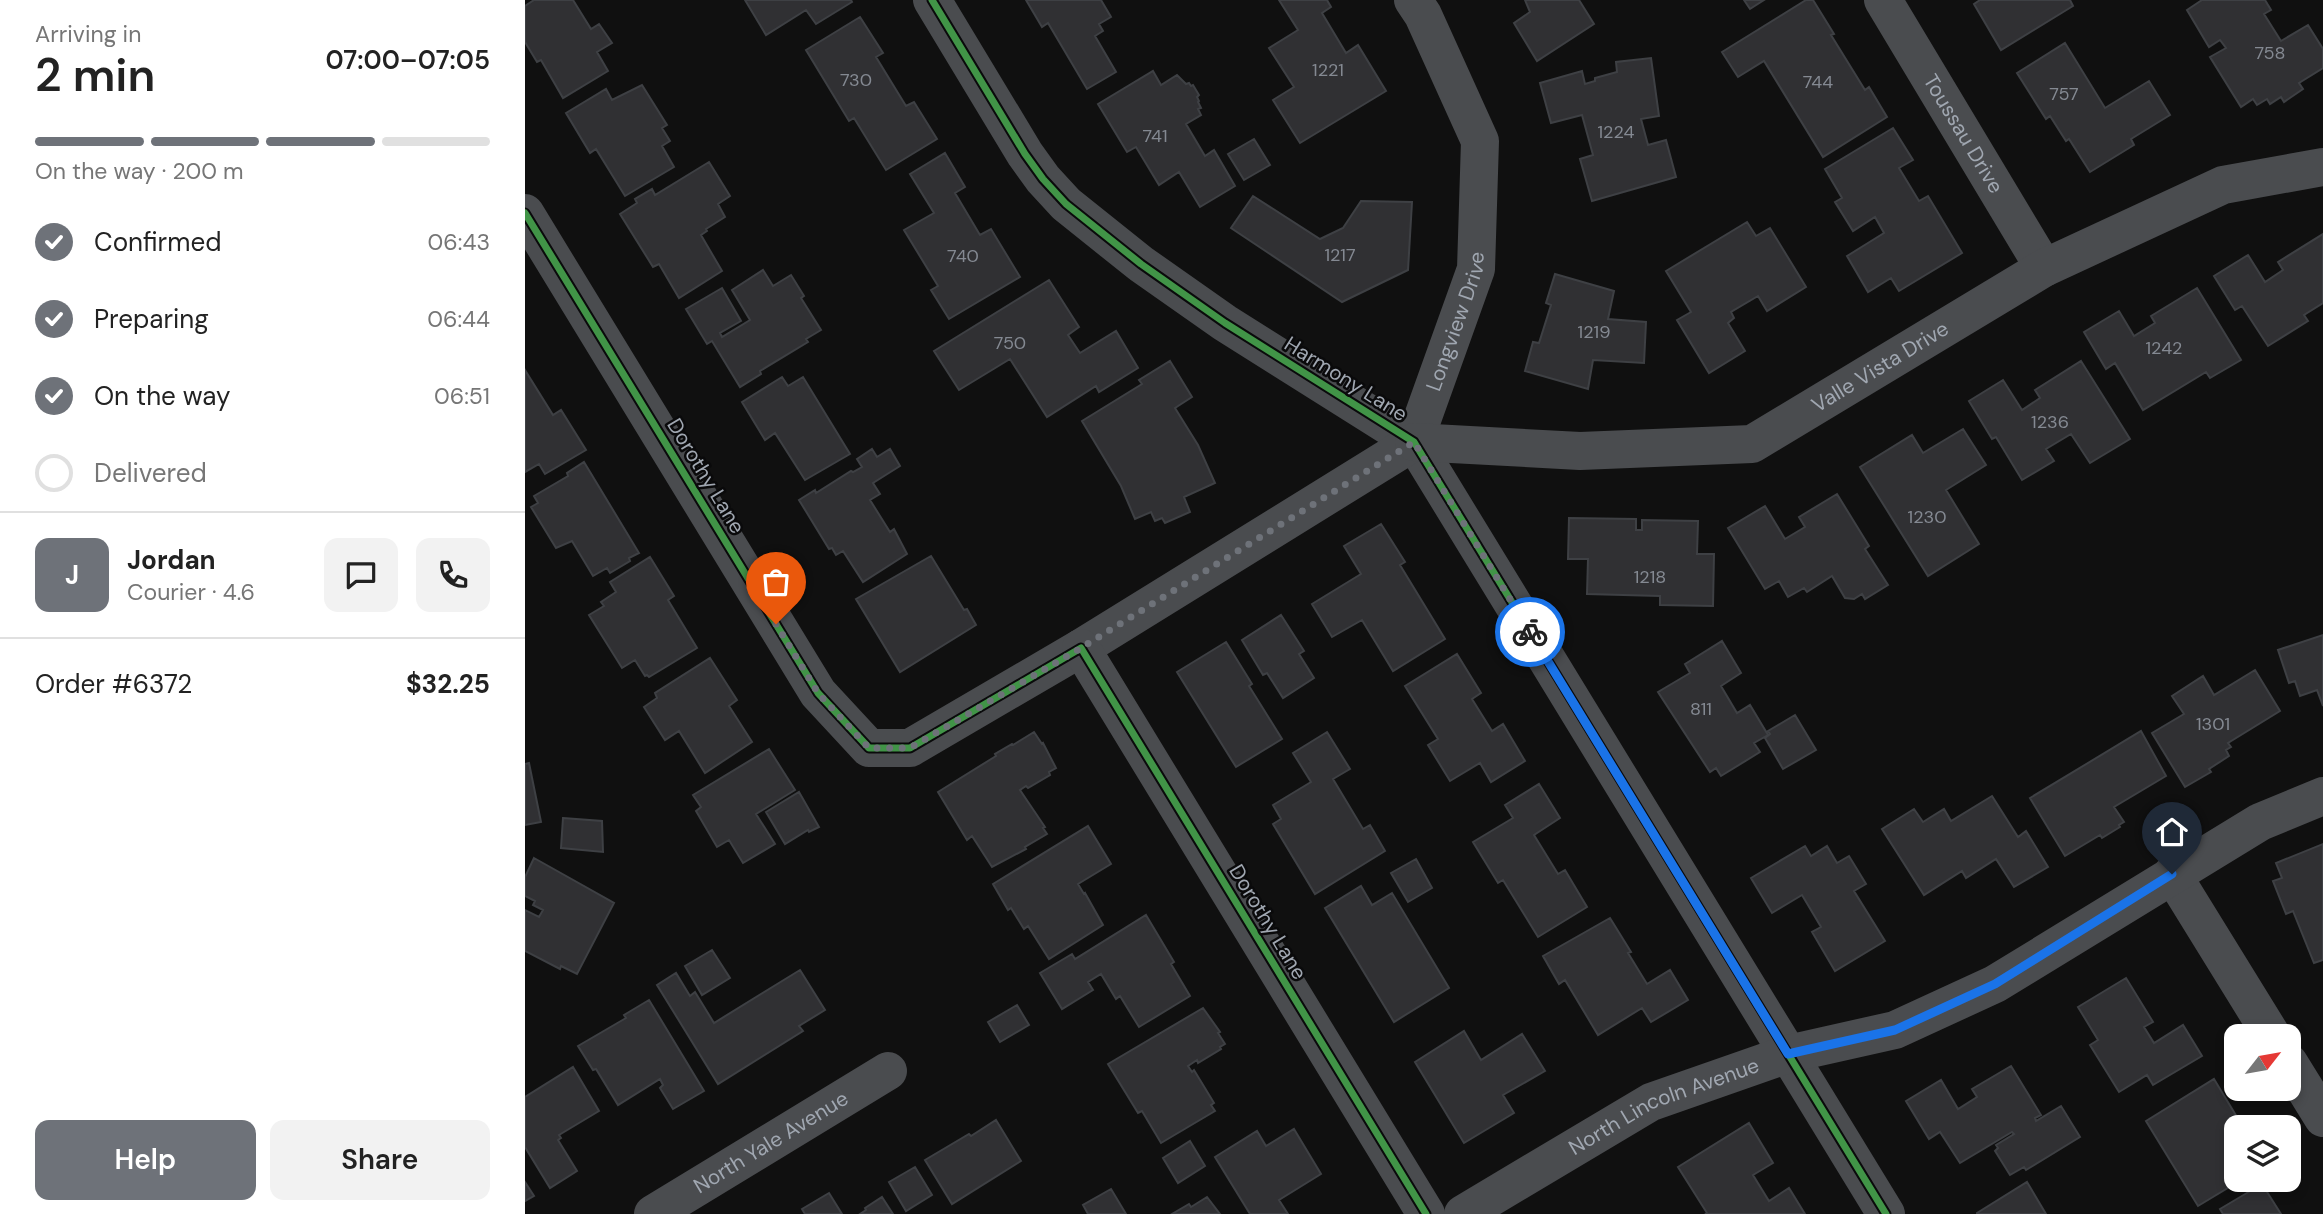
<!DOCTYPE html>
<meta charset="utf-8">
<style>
body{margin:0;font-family:"DM Sans",sans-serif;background:#f2f2f2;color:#222;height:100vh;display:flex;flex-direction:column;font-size:26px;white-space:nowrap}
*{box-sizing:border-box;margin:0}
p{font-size:23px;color:#767676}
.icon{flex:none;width:38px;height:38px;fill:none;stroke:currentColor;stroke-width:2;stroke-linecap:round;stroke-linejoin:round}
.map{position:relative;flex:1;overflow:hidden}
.details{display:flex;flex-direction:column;background:#fff;width:525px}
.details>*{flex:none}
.needle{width:46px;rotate:59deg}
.controls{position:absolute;left:1699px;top:1024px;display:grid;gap:14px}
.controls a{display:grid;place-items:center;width:77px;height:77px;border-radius:14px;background:#fff;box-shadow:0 4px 10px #0003;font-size:35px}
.pin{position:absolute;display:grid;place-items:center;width:60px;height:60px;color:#fff;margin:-72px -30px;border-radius:50% 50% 50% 0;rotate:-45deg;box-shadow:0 0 7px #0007}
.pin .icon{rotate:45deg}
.courier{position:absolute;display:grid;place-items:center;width:70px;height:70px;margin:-35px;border:5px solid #1a73e8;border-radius:50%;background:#fff;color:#222;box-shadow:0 2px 9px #0007}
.summary em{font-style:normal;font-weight:600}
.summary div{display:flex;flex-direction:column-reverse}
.summary{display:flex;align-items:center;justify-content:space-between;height:119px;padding:0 35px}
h1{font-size:46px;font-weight:600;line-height:52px}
.bar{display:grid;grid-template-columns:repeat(4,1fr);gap:10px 7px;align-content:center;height:84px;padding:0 35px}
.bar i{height:9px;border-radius:5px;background:#e0e0e0}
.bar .on{background:#6e7279}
.bar p{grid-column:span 4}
.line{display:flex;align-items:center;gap:18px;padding:0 35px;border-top:2px solid #e0e0e0}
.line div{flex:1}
.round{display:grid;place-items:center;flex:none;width:74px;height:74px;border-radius:14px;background:#f2f2f2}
ol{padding:0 35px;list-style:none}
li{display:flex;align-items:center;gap:21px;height:77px}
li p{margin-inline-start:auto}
li .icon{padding:7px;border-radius:50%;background:#6e7279;color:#fff;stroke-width:4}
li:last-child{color:#767676}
li i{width:38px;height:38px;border:4px solid #e0e0e0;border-radius:50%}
.primary-button{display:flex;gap:14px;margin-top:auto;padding:14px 35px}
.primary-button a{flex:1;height:80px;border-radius:14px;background:#6e7279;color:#fff;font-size:28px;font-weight:600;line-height:80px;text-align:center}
.primary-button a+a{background:#f2f2f2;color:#222}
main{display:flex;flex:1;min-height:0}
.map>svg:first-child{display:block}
.building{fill:#303033;stroke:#3e4044;stroke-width:2}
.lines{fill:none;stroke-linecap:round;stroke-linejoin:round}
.minor{stroke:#4a4c4f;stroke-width:38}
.cycleway-casing{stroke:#0a0a0b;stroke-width:11}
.cycleway{stroke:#419447;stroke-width:7}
.done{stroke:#6e7279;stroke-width:7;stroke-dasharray:0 12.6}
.route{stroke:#1a73e8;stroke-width:9}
.labels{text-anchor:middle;stroke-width:5;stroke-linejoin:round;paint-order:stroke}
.number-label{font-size:18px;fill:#848992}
.street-label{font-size:21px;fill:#a0a7b1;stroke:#0a0a0b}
</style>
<main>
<section class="details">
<div class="summary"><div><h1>2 min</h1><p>Arriving in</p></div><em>07:00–07:05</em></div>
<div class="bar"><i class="on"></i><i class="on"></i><i class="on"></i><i></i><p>On the way · 200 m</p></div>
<ol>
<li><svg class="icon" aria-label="check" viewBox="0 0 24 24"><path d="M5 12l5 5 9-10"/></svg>Confirmed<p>06:43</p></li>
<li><svg class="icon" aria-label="check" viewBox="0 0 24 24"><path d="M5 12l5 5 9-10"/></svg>Preparing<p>06:44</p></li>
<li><svg class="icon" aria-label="check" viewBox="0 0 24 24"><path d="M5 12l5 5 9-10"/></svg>On the way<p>06:51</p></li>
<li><i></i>Delivered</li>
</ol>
<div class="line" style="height:126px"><b class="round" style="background:#6e7279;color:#fff">J</b><div><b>Jordan</b><p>Courier · 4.6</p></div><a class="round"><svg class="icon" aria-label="chat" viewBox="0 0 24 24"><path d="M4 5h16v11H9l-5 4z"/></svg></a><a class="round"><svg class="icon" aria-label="phone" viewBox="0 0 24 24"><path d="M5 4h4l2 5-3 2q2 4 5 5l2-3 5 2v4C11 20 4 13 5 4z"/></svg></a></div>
<div class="line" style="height:91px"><div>Order #6372</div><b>$32.25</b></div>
<div class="primary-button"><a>Help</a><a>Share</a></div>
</section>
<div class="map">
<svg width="1798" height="1214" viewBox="0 0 1798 1214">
<rect width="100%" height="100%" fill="#101010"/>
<!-- building -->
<path class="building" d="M 9,0 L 48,0 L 66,29 L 74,24 L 87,43 L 72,52 L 83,71 L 38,98 L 16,60 L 12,62 L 0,42 L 0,6 Z
M 220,0 L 326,0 L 327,2 L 291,24 L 281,10 L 241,35 Z
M 501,0 L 576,0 L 586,17 L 574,24 L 578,31 L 570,36 L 591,72 L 562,89 L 523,23 L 517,27 Z
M 754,0 L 802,0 L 806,7 L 797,13 L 821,53 L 833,45 L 861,91 L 775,143 L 748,100 L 769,87 L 744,48 L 773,30 Z
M 1000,0 L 1054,0 L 1069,24 L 1012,61 L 989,23 L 1005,12 Z
M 1219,0 L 1239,0 L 1225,9 Z
M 1281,0 L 1288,0 L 1309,34 L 1306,35 L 1340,90 L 1344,87 L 1362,117 L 1298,157 L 1239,61 L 1213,77 L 1197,52 Z
M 1455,0 L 1545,0 L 1548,6 L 1476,50 L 1449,4 Z
M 1677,0 L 1740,0 L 1746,10 L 1739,14 L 1756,41 L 1783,25 L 1798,49 L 1798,68 L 1774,83 L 1778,89 L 1759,102 L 1756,97 L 1745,104 L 1742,99 L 1732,105 L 1728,99 L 1716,107 L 1685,57 L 1701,48 L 1695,40 L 1684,47 L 1662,10 Z
M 335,17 L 358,53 L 351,57 L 381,106 L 389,102 L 412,139 L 361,170 L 329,118 L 324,121 L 281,50 Z
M 1540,43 L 1580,108 L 1624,81 L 1645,115 L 1606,139 L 1609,145 L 1565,172 L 1544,139 L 1541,141 L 1525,116 L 1521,119 L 1492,73 Z
M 1126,58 L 1134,116 L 1116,119 L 1123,145 L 1141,140 L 1151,177 L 1067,201 L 1055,159 L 1068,155 L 1057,115 L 1026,123 L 1015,83 L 1057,71 L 1060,84 L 1070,81 L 1070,78 L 1092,72 L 1091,62 Z
M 628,71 L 636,85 L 652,75 L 661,84 L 664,83 L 666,86 L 668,85 L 674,95 L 672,97 L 674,101 L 673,102 L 676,108 L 673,109 L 676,115 L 661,124 L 680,156 L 689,150 L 710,186 L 675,207 L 654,172 L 634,185 L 611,147 L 602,152 L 573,104 Z
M 117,85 L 142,125 L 137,128 L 145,141 L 137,146 L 149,167 L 100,196 L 71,149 L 65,153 L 41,113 L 81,89 L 87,100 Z
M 1368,128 L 1388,160 L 1374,168 L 1394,201 L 1403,196 L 1437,253 L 1374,291 L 1366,278 L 1343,292 L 1322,256 L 1359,233 L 1350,217 L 1328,231 L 1310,202 L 1317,198 L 1300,169 Z
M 729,139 L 745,165 L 719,180 L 703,154 Z
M 420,153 L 440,187 L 430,193 L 455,235 L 466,229 L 495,277 L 424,319 L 406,290 L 413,286 L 379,230 L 409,213 L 385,174 Z
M 184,162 L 205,196 L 193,204 L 200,217 L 181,229 L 182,231 L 176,235 L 197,271 L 154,298 L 134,264 L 128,267 L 95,214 L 112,203 L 110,199 L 127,189 L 130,195 Z
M 728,196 L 795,239 L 818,228 L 836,201 L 887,202 L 883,270 L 817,302 L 706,228 Z
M 1222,222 L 1231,236 L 1245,228 L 1281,287 L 1242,311 L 1233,296 L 1206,312 L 1209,318 L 1203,323 L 1220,351 L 1184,373 L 1152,320 L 1166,312 L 1141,271 Z
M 1798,234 L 1798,303 L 1779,315 L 1783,321 L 1743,346 L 1717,306 L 1710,310 L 1689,276 L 1723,255 L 1740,282 L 1758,270 L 1753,262 Z
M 238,270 L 248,286 L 266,275 L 279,296 L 276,298 L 296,330 L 281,339 L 283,342 L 235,371 L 236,374 L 215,387 L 187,341 L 182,344 L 161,309 L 197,288 L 216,321 L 195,333 L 197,337 L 225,320 L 207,290 Z
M 1030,274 L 1089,291 L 1083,319 L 1121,322 L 1119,363 L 1068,360 L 1063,389 L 1000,371 L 1008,342 L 1014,343 L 1026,305 L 1021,303 Z
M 524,280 L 554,327 L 543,335 L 555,353 L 591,331 L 613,368 L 574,392 L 571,386 L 522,417 L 485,359 L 434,390 L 409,351 Z
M 1672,288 L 1716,360 L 1685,378 L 1681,372 L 1618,410 L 1590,363 L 1581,369 L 1559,332 L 1594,311 L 1609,336 L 1630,323 L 1626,316 Z
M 645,361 L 667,397 L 650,408 L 673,445 L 690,483 L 659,497 L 665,512 L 640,523 L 637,518 L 630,521 L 626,512 L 610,519 L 596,486 L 557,421 L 617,384 L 614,380 Z
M 1556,361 L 1605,439 L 1565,463 L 1546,434 L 1521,449 L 1529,461 L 1497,480 L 1471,437 L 1467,439 L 1444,401 L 1478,380 L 1497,410 L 1515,398 L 1510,390 Z
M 0,370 L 28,415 L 36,410 L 61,450 L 20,474 L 14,464 L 0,472 Z
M 257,377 L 263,386 L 278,377 L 325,454 L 280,480 L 250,433 L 240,440 L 217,402 Z
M 1438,429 L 1461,465 L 1421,490 L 1454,544 L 1403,576 L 1335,467 L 1387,435 L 1398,453 Z
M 347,449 L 352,457 L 365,449 L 375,466 L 348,483 L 355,494 L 345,500 L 365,532 L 369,529 L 382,554 L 338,582 L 318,551 L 311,555 L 307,548 L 304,549 L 274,500 L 290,490 L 291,493 L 326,471 L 328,472 L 337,467 L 332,459 Z
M 59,462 L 114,553 L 104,558 L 105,561 L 85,573 L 82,568 L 68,576 L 47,541 L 31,548 L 6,507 L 13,503 L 9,496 L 43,476 L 42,473 Z
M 1312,494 L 1344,546 L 1340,549 L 1363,585 L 1340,599 L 1337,594 L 1329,599 L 1320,598 L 1307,576 L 1282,592 L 1279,588 L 1263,597 L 1254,581 L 1240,589 L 1203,528 L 1240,506 L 1260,539 L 1280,527 L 1274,517 Z
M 1044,518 L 1111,519 L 1111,530 L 1117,530 L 1117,520 L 1173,521 L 1172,554 L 1189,554 L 1188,606 L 1135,605 L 1135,596 L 1062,594 L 1063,559 L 1043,559 Z
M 856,524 L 880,562 L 875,565 L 920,639 L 868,671 L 837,620 L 807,637 L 787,604 L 836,574 L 819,546 Z
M 406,556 L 439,610 L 442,609 L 451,625 L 375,672 L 331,599 Z
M 125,557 L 149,596 L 143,600 L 172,648 L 124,677 L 122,675 L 120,676 L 110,660 L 97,668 L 64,615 L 79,606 L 76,602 L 91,592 L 85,582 Z
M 756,615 L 779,651 L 774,654 L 789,678 L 758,698 L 742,673 L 738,675 L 717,640 Z
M 1798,635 L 1798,706 L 1792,690 L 1775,696 L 1770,681 L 1764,683 L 1753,650 Z
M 1197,641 L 1216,673 L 1196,686 L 1212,713 L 1225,705 L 1243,735 L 1229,743 L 1235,752 L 1196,776 L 1191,768 L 1185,772 L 1133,692 L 1165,673 L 1160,664 Z
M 701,642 L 727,684 L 724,686 L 757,739 L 711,767 L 652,672 Z
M 932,654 L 956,693 L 947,699 L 967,731 L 978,724 L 1000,761 L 966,782 L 955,763 L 925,781 L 903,745 L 913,739 L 880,686 Z
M 185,658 L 212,700 L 204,706 L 227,742 L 180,773 L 154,731 L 140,740 L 119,707 L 132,698 L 130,693 Z
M 1730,670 L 1755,711 L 1703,743 L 1706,747 L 1701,750 L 1704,756 L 1684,769 L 1686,772 L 1660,787 L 1627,733 L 1659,714 L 1647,696 L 1678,676 L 1689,695 Z
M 1270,715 L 1291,750 L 1258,769 L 1240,738 L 1245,734 L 1243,731 Z
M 1616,731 L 1641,776 L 1589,807 L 1599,822 L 1594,825 L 1595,827 L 1577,838 L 1575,835 L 1540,856 L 1505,798 Z
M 509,732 L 517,744 L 518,743 L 531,768 L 524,772 L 525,775 L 503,788 L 501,786 L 495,790 L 520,827 L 518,828 L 522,834 L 500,847 L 501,849 L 467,867 L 447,836 L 442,840 L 413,792 L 471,756 L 470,754 L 487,744 L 488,745 Z
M 802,732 L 825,769 L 808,779 L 838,829 L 845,825 L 860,851 L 790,894 L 748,824 L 756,819 L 748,805 L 786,782 L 768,753 Z
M 244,749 L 270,790 L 231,814 L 250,844 L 218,863 L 204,840 L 192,847 L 171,811 L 176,807 L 168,795 Z
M 4,763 L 16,822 L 0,825 L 0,764 Z
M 1014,784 L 1035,818 L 1009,835 L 1033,874 L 1040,870 L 1062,907 L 1013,937 L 978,880 L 973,883 L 948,842 L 988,818 L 980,805 Z
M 274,792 L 294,827 L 284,832 L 283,830 L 260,844 L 241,812 Z
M 1467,796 L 1493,837 L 1501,831 L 1523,867 L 1489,887 L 1471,859 L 1441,878 L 1437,871 L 1399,895 L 1357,829 L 1389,809 L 1398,822 L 1419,809 L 1426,821 Z
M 38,818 L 77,821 L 78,852 L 36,848 Z
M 563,826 L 586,864 L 553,884 L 559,894 L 560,893 L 578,925 L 524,959 L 503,926 L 499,929 L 486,908 L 483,910 L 468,884 Z
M 1798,844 L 1798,960 L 1789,963 L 1768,911 L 1761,914 L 1748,881 L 1757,878 L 1751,863 Z
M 1280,846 L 1286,856 L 1302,846 L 1312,863 L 1324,856 L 1341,884 L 1329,891 L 1360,941 L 1310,971 L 1287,932 L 1296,927 L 1277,895 L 1247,913 L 1226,878 Z
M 9,858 L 89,903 L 52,974 L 36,966 L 35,969 L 0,951 L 0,910 L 14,917 L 18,910 L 8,905 L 10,901 L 0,896 L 0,877 Z
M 891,859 L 907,888 L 883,902 L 866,873 Z
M 836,886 L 847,905 L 867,893 L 924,988 L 869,1022 L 800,908 Z
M 621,915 L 649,962 L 646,964 L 665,996 L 614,1027 L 595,996 L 591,999 L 576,974 L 563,982 L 568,990 L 537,1009 L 515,973 L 547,954 L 550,959 Z
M 1085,918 L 1106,952 L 1103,953 L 1122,984 L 1145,970 L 1163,1000 L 1126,1022 L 1117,1008 L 1073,1035 L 1040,980 L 1034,984 L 1018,956 Z
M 187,950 L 205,978 L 177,995 L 160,966 Z
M 275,970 L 300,1010 L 274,1026 L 278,1031 L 193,1084 L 132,985 L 151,973 L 165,996 L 170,992 L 189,1023 Z
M 1601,978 L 1628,1022 L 1619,1027 L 1629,1043 L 1658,1025 L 1677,1056 L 1628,1085 L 1622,1075 L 1594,1092 L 1565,1045 L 1573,1040 L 1553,1007 Z
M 124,1000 L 179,1091 L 148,1109 L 135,1088 L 138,1085 L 135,1079 L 93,1105 L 71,1069 L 68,1070 L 53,1046 L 101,1018 L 99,1015 Z
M 492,1005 L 504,1025 L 475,1042 L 463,1022 Z
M 678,1008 L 695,1032 L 693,1033 L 700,1044 L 695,1047 L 696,1049 L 673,1063 L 672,1060 L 663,1066 L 667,1072 L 669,1070 L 689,1103 L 686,1105 L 690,1111 L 636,1143 L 617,1111 L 613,1113 L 583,1064 Z
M 939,1031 L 956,1060 L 997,1034 L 1020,1071 L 978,1095 L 989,1113 L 939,1143 L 890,1062 Z
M 1486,1066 L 1516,1115 L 1510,1118 L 1511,1121 L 1536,1106 L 1555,1137 L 1501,1170 L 1499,1167 L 1485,1175 L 1470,1151 L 1473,1148 L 1471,1145 L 1489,1134 L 1487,1132 L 1435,1163 L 1415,1132 L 1404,1139 L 1381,1101 L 1416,1080 L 1433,1109 L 1452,1097 L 1447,1089 Z
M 48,1067 L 74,1111 L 34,1135 L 36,1138 L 33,1140 L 52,1171 L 25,1188 L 0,1147 L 0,1097 Z
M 1689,1079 L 1718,1127 L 1712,1127 L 1712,1180 L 1716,1180 L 1673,1206 L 1621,1121 Z
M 471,1120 L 496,1161 L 427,1204 L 400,1160 L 444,1134 L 446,1136 Z
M 1224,1123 L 1248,1163 L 1228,1175 L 1244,1201 L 1264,1188 L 1280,1214 L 1180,1214 L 1182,1213 L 1153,1167 Z
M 769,1129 L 796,1174 L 754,1200 L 763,1214 L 725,1214 L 690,1157 L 732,1131 L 741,1146 Z
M 665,1141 L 680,1166 L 653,1183 L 638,1158 Z
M 390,1167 L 407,1195 L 381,1211 L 364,1182 Z
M 0,1182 L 9,1196 L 0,1201 Z
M 1502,1182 L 1521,1214 L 1452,1214 L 1452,1213 Z
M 1737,1184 L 1756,1214 L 1698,1214 L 1695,1209 Z
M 586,1189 L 601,1214 L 563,1214 L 558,1205 Z
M 304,1193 L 317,1214 L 280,1214 L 277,1209 Z
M 357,1197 L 368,1214 L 335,1214 L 341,1210 L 340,1208 Z
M 682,1197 L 695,1214 L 647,1214 L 664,1204 L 666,1207 Z"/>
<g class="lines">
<!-- minor -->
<g class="minor">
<path d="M 407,0 L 500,154 L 518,179 L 541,204 L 616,264 L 700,323 L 889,442 L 1361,1214"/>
<path id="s1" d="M 1358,0 L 1519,268"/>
<path id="s2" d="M 0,213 L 293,693 L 344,748 L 385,748 L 556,648 L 889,442 L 951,269 L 955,141 L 898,15 L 888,0"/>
<path id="s3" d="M 889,442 L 1055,451 L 1227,444 L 1519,268 L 1698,185 L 1798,167"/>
<path d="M 556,648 L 901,1214"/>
<path d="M 1647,874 L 1747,1036"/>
<path d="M 1764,1063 L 1798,1118"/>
<path id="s4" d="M 128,1214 L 363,1071"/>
<path id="s5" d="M 938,1214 L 1126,1102 L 1263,1054 L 1370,1030 L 1470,984 L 1735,822 L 1798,796"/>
</g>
<defs>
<path id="cycleway" d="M 407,0 L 500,154 L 518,179 L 541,204 L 616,264 L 700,323 L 889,442 L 1361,1214
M 0,213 L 293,693 L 344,748 L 385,748 L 556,648 L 901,1214"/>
</defs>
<!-- cycleway casing -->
<use href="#cycleway" class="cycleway-casing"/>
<!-- cycleway -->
<use href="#cycleway" class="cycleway"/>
</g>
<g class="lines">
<!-- done -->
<path class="done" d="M 251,624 L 293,693 L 344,748 L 385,748 L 556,648 L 889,442 L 1005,632"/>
<!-- route -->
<path class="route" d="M 1005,632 L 1263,1054 L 1370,1030 L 1470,984 L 1647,874"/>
</g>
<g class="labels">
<!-- number labels -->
<g class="number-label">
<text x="1745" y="59">758</text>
<text x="803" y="76">1221</text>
<text x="331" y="86">730</text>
<text x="1293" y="88">744</text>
<text x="1539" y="100">757</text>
<text x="1091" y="138">1224</text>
<text x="630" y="142">741</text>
<text x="815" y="261">1217</text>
<text x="438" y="262">740</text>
<text x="1069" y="338">1219</text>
<text x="485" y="349">750</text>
<text x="1639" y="354">1242</text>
<text x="1525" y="428">1236</text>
<text x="1402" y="523">1230</text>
<text x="1125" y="583">1218</text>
<text x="1176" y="715">811</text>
<text x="1688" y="730">1301</text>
</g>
<!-- street labels -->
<g class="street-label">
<text dy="7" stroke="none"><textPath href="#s1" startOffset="156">Toussau Drive</textPath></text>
<text dy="7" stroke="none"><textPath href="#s2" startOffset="1396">Longview Drive</textPath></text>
<text dy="7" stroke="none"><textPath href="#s3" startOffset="488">Valle Vista Drive</textPath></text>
<text transform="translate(821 379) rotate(32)" y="7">Harmony Lane</text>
<text transform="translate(181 476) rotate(59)" y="7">Dorothy Lane</text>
<text transform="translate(743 922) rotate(59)" y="7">Dorothy Lane</text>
<text dy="7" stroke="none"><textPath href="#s5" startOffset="229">North Lincoln Avenue</textPath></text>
<text dy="7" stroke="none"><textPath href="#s4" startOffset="138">North Yale Avenue</textPath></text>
</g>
</g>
</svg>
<div class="controls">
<a><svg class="needle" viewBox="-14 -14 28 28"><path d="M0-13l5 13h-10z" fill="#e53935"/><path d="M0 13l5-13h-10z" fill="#767676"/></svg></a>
<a><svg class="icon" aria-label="layers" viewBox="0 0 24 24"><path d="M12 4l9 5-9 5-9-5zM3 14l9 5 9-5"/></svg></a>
</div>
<div class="pin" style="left:251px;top:624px;background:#ea580c"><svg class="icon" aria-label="bag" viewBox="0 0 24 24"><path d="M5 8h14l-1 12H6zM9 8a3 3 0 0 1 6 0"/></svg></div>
<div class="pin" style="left:1647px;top:874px;background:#1f2937"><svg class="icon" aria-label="home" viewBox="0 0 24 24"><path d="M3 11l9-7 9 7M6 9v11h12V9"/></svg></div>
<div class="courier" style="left:1005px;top:632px"><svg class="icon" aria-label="bike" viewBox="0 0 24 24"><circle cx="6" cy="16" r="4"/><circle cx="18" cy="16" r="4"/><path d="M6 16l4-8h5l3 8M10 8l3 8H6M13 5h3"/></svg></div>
</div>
</main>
